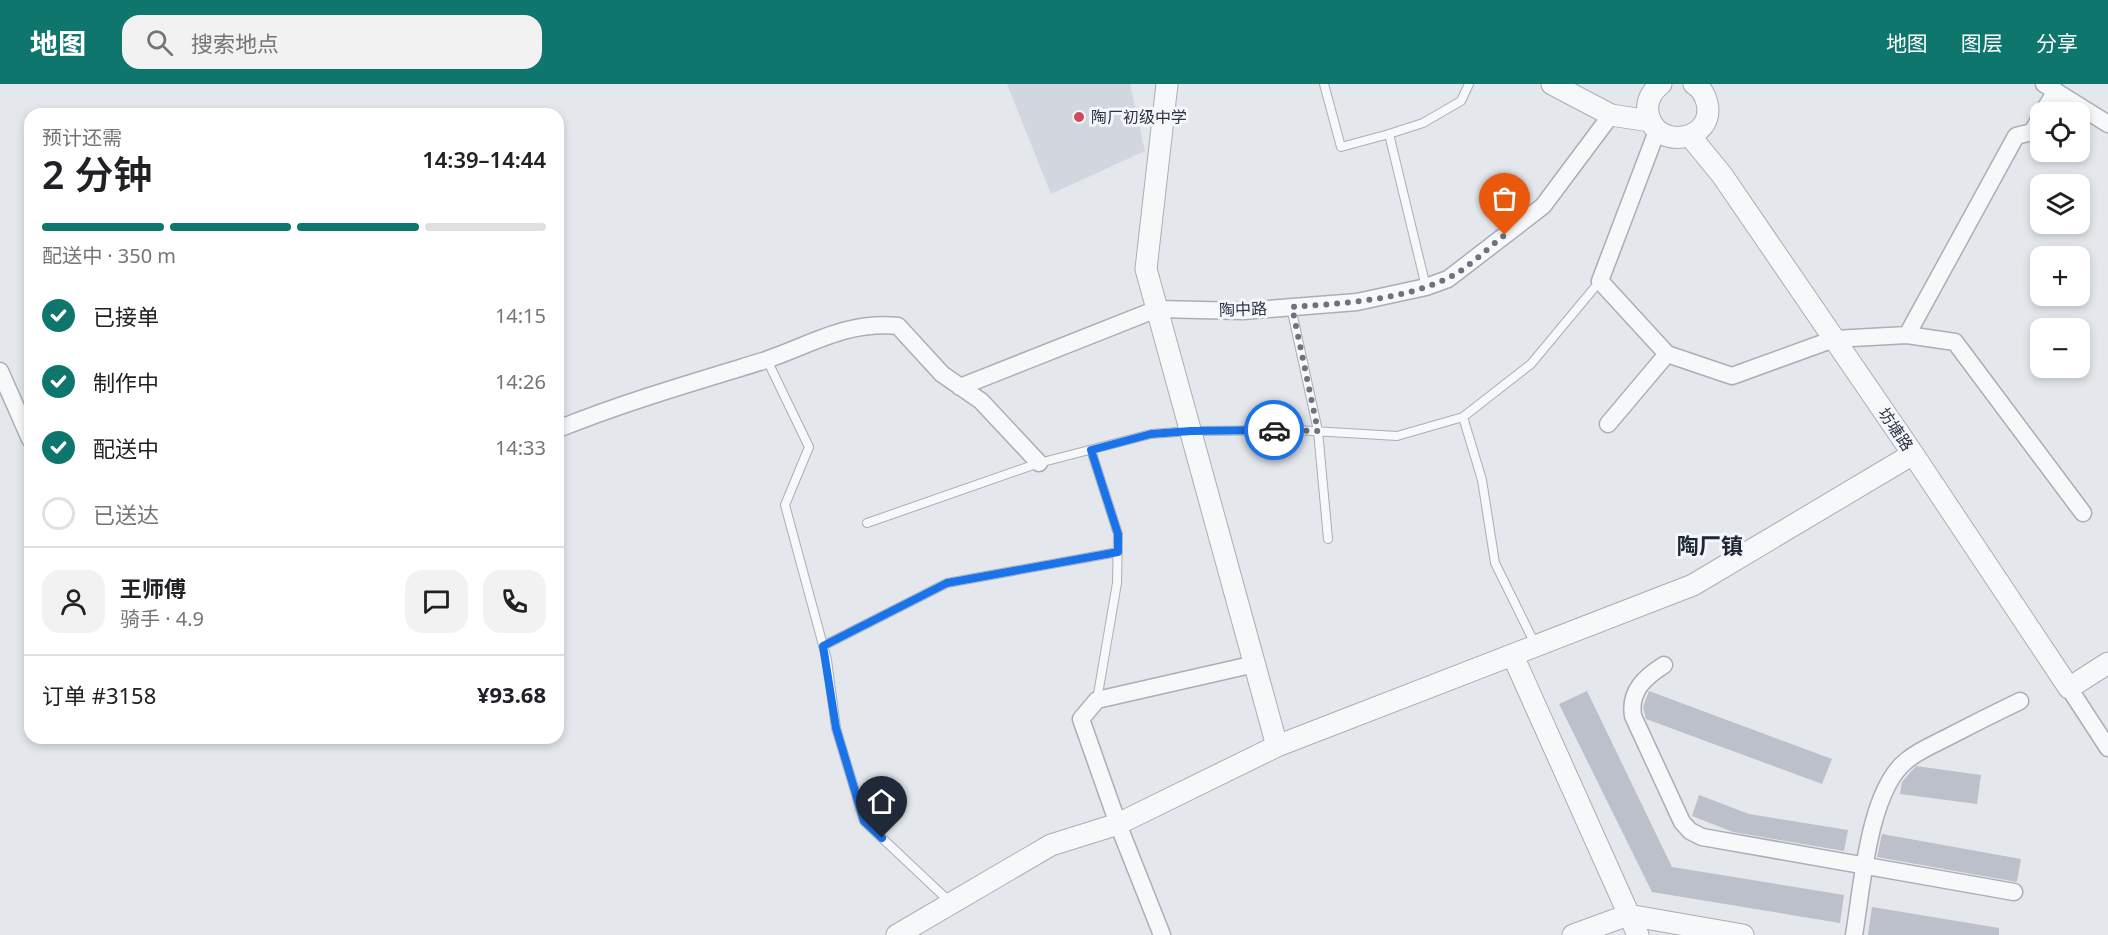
<!DOCTYPE html>
<html lang="zh">
<meta charset="utf-8">
<style>
body{margin:0;font-family:"Noto Sans","Noto Sans SC",sans-serif;background:#f2f2f2;color:#202124;height:100vh;display:flex;flex-direction:column;font-size:22px;white-space:nowrap}
*{box-sizing:border-box;margin:0}
p{font-size:20px;color:#757577}
.icon{flex:none;width:33px;height:33px;fill:none;stroke:currentColor;stroke-width:2;stroke-linecap:round;stroke-linejoin:round}
.map{position:relative;flex:1;overflow:hidden}
.panel{position:absolute;left:24px;top:24px;width:540px;height:636px;display:flex;flex-direction:column;background:#fff;border-radius:18px;box-shadow:0 3px 9px #0003}
.panel>*{flex:none}
.buttons{position:absolute;left:2030px;top:18px;display:grid;gap:12px}
.buttons a{display:grid;place-items:center;width:60px;height:60px;border-radius:12px;background:#fff;box-shadow:0 3px 9px #0003;font-size:30px}
.pin{position:absolute;display:grid;place-items:center;width:51px;height:51px;color:#fff;margin:-62px -26px;border-radius:50% 50% 50% 0;rotate:-45deg;box-shadow:0 0 6px #0007}
.pin .icon{rotate:45deg}
.courier{position:absolute;display:grid;place-items:center;width:60px;height:60px;margin:-30px;border:4px solid #1a73e8;border-radius:50%;background:#fff;color:#222;box-shadow:0 2px 8px #0007}
.summary em{font-style:normal;font-weight:600}
.summary div{display:flex;flex-direction:column-reverse}
.summary{display:flex;align-items:center;justify-content:space-between;height:102px;padding:0 18px}
h1{font-size:39px;font-weight:600;line-height:45px}
.bar{display:grid;grid-template-columns:repeat(4,1fr);gap:9px 6px;align-content:center;height:72px;padding:0 18px}
.bar i{height:8px;border-radius:4px;background:#e0e0e0}
.bar .active{background:#0f766e}
.bar p{grid-column:span 4}
.line{display:flex;align-items:center;gap:15px;padding:0 18px;border-top:2px solid #e0e0e0}
.line div{flex:1}
.round{display:grid;place-items:center;flex:none;width:63px;height:63px;border-radius:18px;background:#f2f2f2}
ol{padding:0 18px;list-style:none}
li{display:flex;align-items:center;gap:18px;height:66px}
li p{margin-inline-start:auto}
li .icon{padding:6px;border-radius:50%;background:#0f766e;color:#fff;stroke-width:4}
li:last-child{color:#757577}
li i{width:33px;height:33px;border:3px solid #e0e0e0;border-radius:50%}
header{display:flex;align-items:center;gap:36px;box-sizing:border-box;height:84px;padding:0 30px;background:#0f766e;color:#fff}
header strong{font-size:28px}
nav{display:flex;gap:33px;margin-inline-start:auto;font-size:21px}
.search{width:420px;height:54px;background:#f2f2f2;display:flex;align-items:center;gap:15px;box-sizing:border-box;padding:0 21px;border-radius:18px;color:#757577;font-size:22px}
.map>svg:first-child{display:block}
.built{fill:#d2d6de}
.building{fill:#bbc0ca}
.lines{fill:none;stroke-linecap:round;stroke-linejoin:round}
.service-casing{stroke:#a9aeb7;stroke-width:10}
.minor-casing{stroke:#a9aeb7;stroke-width:19}
.tertiary-casing{stroke:#a9aeb7;stroke-width:23}
.service{stroke:#f7f8fa;stroke-width:8}
.minor{stroke:#f7f8fa;stroke-width:16}
.tertiary{stroke:#f7f8fa;stroke-width:21}
.done{stroke:#6c737f;stroke-width:6;stroke-dasharray:0 10.8}
.route{stroke:#1a73e8;stroke-width:8}
.poi-dot{fill:#d1495b;stroke:#f4f6f9;stroke-width:2}
.labels{text-anchor:middle;stroke-width:6;stroke-linejoin:round;paint-order:stroke}
.poi-label{font-size:16px;fill:#2b3445;stroke:#f4f6f9;text-anchor:start}
.street-label{font-size:16px;fill:#2b3445;stroke:#f4f6f9}
.district-label{font-size:22px;font-weight:bold;fill:#1d2536;stroke:#f4f6f9}
</style>
<header>
<strong>地图</strong>
<div class="search"><svg class="icon" aria-label="search" viewBox="0 0 24 24"><circle cx="10" cy="10" r="6"/><path d="M15 15l6 6"/></svg>搜索地点</div>
<nav><a>地图</a><a>图层</a><a>分享</a></nav>
</header>
<div class="map">
<svg width="2108" height="851" viewBox="0 0 2108 851">
<rect width="100%" height="100%" fill="#e4e7ec"/>
<!-- built -->
<path class="built" d="M 1007,0 L 1130,0 L 1145,67 L 1051,110 Z"/>
<!-- building -->
<path class="building" d="M 1587,607 L 1672,783 L 1844,811 L 1840,839 L 1652,808 L 1559,620 Z
M 1649,607 L 1832,675 L 1822,700 L 1646,635 L 1643,623 Z
M 1916,682 L 1981,691 L 1977,720 L 1900,710 L 1902,698 Z
M 1699,711 L 1749,730 L 1848,746 L 1844,767 L 1733,748 L 1692,732 Z
M 1882,750 L 2021,775 L 2017,798 L 1877,773 Z
M 1872,823 L 1999,844 L 1999,851 L 1868,851 Z"/>
<g class="lines">
<defs>
<path id="service" d="M 1324,0 L 1341,63 L 1389,50 L 1426,203
M 1389,50 L 1423,39 L 1461,17 L 1469,0
M 1291,223 L 1318,347 L 1328,455
M 767,276 L 809,363 L 785,421 L 827,576 L 836,644 L 864,737 L 951,819
M 1463,333 L 1482,396 L 1495,479 L 1536,562
M 1091,366 L 1118,450 L 1117,499 L 1097,616
M 867,439 L 1039,379 L 1151,350 L 1191,347 L 1296,346 L 1397,352 L 1463,333 L 1531,280 L 1600,197
M 823,562 L 947,499 L 1118,468"/>
<path id="minor" d="M 2044,0 L 2108,40
M 2043,28 L 2056,7
M 1657,47 L 1600,197 L 1667,270 L 1732,292 L 1834,255 L 1907,251 L 1955,258 L 2083,429
M 1907,251 L 2016,52 L 2032,48 L 2040,34
M 0,287 L 30,355
M 960,303 L 1157,225 L 1243,227 L 1357,218 L 1426,203 L 1448,195 L 1543,122 L 1611,31
M 1608,340 L 1667,270
M 558,345 C 625,318 694,298 763,277 C 811,261 845,237 898,242 L 942,290 L 981,317 L 1039,379
M 1664,581 C 1645,593 1629,607 1633,632 L 1682,738 L 1690,747 L 1702,753 L 2014,808
M 2069,604 L 2108,664
M 1162,851 L 1118,740 L 1081,635 L 1097,616 L 1255,580
M 1854,851 C 1862,805 1868,708 1906,677 C 1919,666 1935,660 1950,652 C 1973,640 1997,628 2020,617"/>
<path id="tertiary" d="M 1167,0 L 1146,185 L 1277,662
M 1552,0 L 1611,31 L 1650,37
M 1661,0 C 1652,7 1646,17 1648,29 C 1655,68 1716,57 1707,19 C 1705,11 1701,4 1694,0
M 1690,52 L 1722,91 L 1913,370 L 2069,604 L 2108,579
M 1513,572 L 1638,851
M 897,851 L 1051,761 L 1118,740 L 1277,662 L 1693,501 L 1913,370
M 1573,851 L 1628,831 L 1743,851"/>
</defs>
<!-- service casing -->
<use href="#service" class="service-casing"/>
<!-- minor casing -->
<use href="#minor" class="minor-casing"/>
<!-- tertiary casing -->
<use href="#tertiary" class="tertiary-casing"/>
<!-- service -->
<use href="#service" class="service"/>
<!-- minor -->
<use href="#minor" class="minor"/>
<!-- tertiary -->
<use href="#tertiary" class="tertiary"/>
</g>
<g class="lines">
<!-- done -->
<path class="done" d="M 1274,346 L 1318,347 L 1292,223 C 1342,219 1399,217 1446,195 C 1467,186 1486,165 1505,151"/>
<!-- route -->
<path class="route" d="M 882,754 L 864,737 L 836,644 L 823,562 L 947,499 L 1118,468 L 1118,450 L 1091,366 L 1151,350 L 1191,347 L 1274,346"/>
</g>
<!-- markers -->
<circle class="poi-dot" cx="1079" cy="33" r="6"/>
<g class="labels">
<!-- poi labels -->
<g class="poi-label">
<text x="1091" y="39">陶厂初级中学</text>
</g>
<!-- street labels -->
<g class="street-label">
<text transform="translate(1243 225) rotate(-2)" y="6">陶中路</text>
<text transform="translate(1896 345) rotate(56)" y="6">坊塘路</text>
</g>
<!-- district labels -->
<g class="district-label">
<text x="1710" y="470">陶厂镇</text>
</g>
</g>
</svg>
<div class="buttons">
<a><svg class="icon" aria-label="locate" viewBox="0 0 24 24"><circle cx="12" cy="12" r="6"/><path d="M12 2v4M12 18v4M2 12h4M18 12h4"/></svg></a>
<a><svg class="icon" aria-label="layers" viewBox="0 0 24 24"><path d="M12 4l9 5-9 5-9-5zM3 14l9 5 9-5"/></svg></a>
<a>+</a>
<a>−</a>
</div>
<div class="pin" style="left:1505px;top:151px;background:#ea580c"><svg class="icon" aria-label="bag" viewBox="0 0 24 24"><path d="M5 8h14l-1 12H6zM9 8a3 3 0 0 1 6 0"/></svg></div>
<div class="pin" style="left:882px;top:754px;background:#1f2937"><svg class="icon" aria-label="home" viewBox="0 0 24 24"><path d="M3 11l9-7 9 7M6 9v11h12V9"/></svg></div>
<div class="courier" style="left:1274px;top:346px"><svg class="icon" aria-label="car" viewBox="0 0 24 24"><path d="M5 17H2v-5l4-1 3-4h7l3 4 3 1v5h-3M9 17h6M6 11h13"/><circle cx="7" cy="17" r="2"/><circle cx="17" cy="17" r="2"/></svg></div>
<section class="panel">
<div class="summary"><div><h1>2 分钟</h1><p>预计还需</p></div><em>14:39–14:44</em></div>
<div class="bar"><i class="active"></i><i class="active"></i><i class="active"></i><i></i><p>配送中 · 350 m</p></div>
<ol>
<li><svg class="icon" aria-label="check" viewBox="0 0 24 24"><path d="M5 12l5 5 9-10"/></svg>已接单<p>14:15</p></li>
<li><svg class="icon" aria-label="check" viewBox="0 0 24 24"><path d="M5 12l5 5 9-10"/></svg>制作中<p>14:26</p></li>
<li><svg class="icon" aria-label="check" viewBox="0 0 24 24"><path d="M5 12l5 5 9-10"/></svg>配送中<p>14:33</p></li>
<li><i></i>已送达</li>
</ol>
<div class="line" style="height:108px"><a class="round"><svg class="icon" aria-label="person" viewBox="0 0 24 24"><circle cx="12" cy="8" r="4"/><path d="M4 21q1-7 8-7t8 7"/></svg></a><div><b>王师傅</b><p>骑手 · 4.9</p></div><a class="round"><svg class="icon" aria-label="chat" viewBox="0 0 24 24"><path d="M4 5h16v11H9l-5 4z"/></svg></a><a class="round"><svg class="icon" aria-label="phone" viewBox="0 0 24 24"><path d="M5 4h4l2 5-3 2q2 4 5 5l2-3 5 2v4C11 20 4 13 5 4z"/></svg></a></div>
<div class="line" style="height:78px"><div>订单 #3158</div><b>¥93.68</b></div>
</section>
</div>
